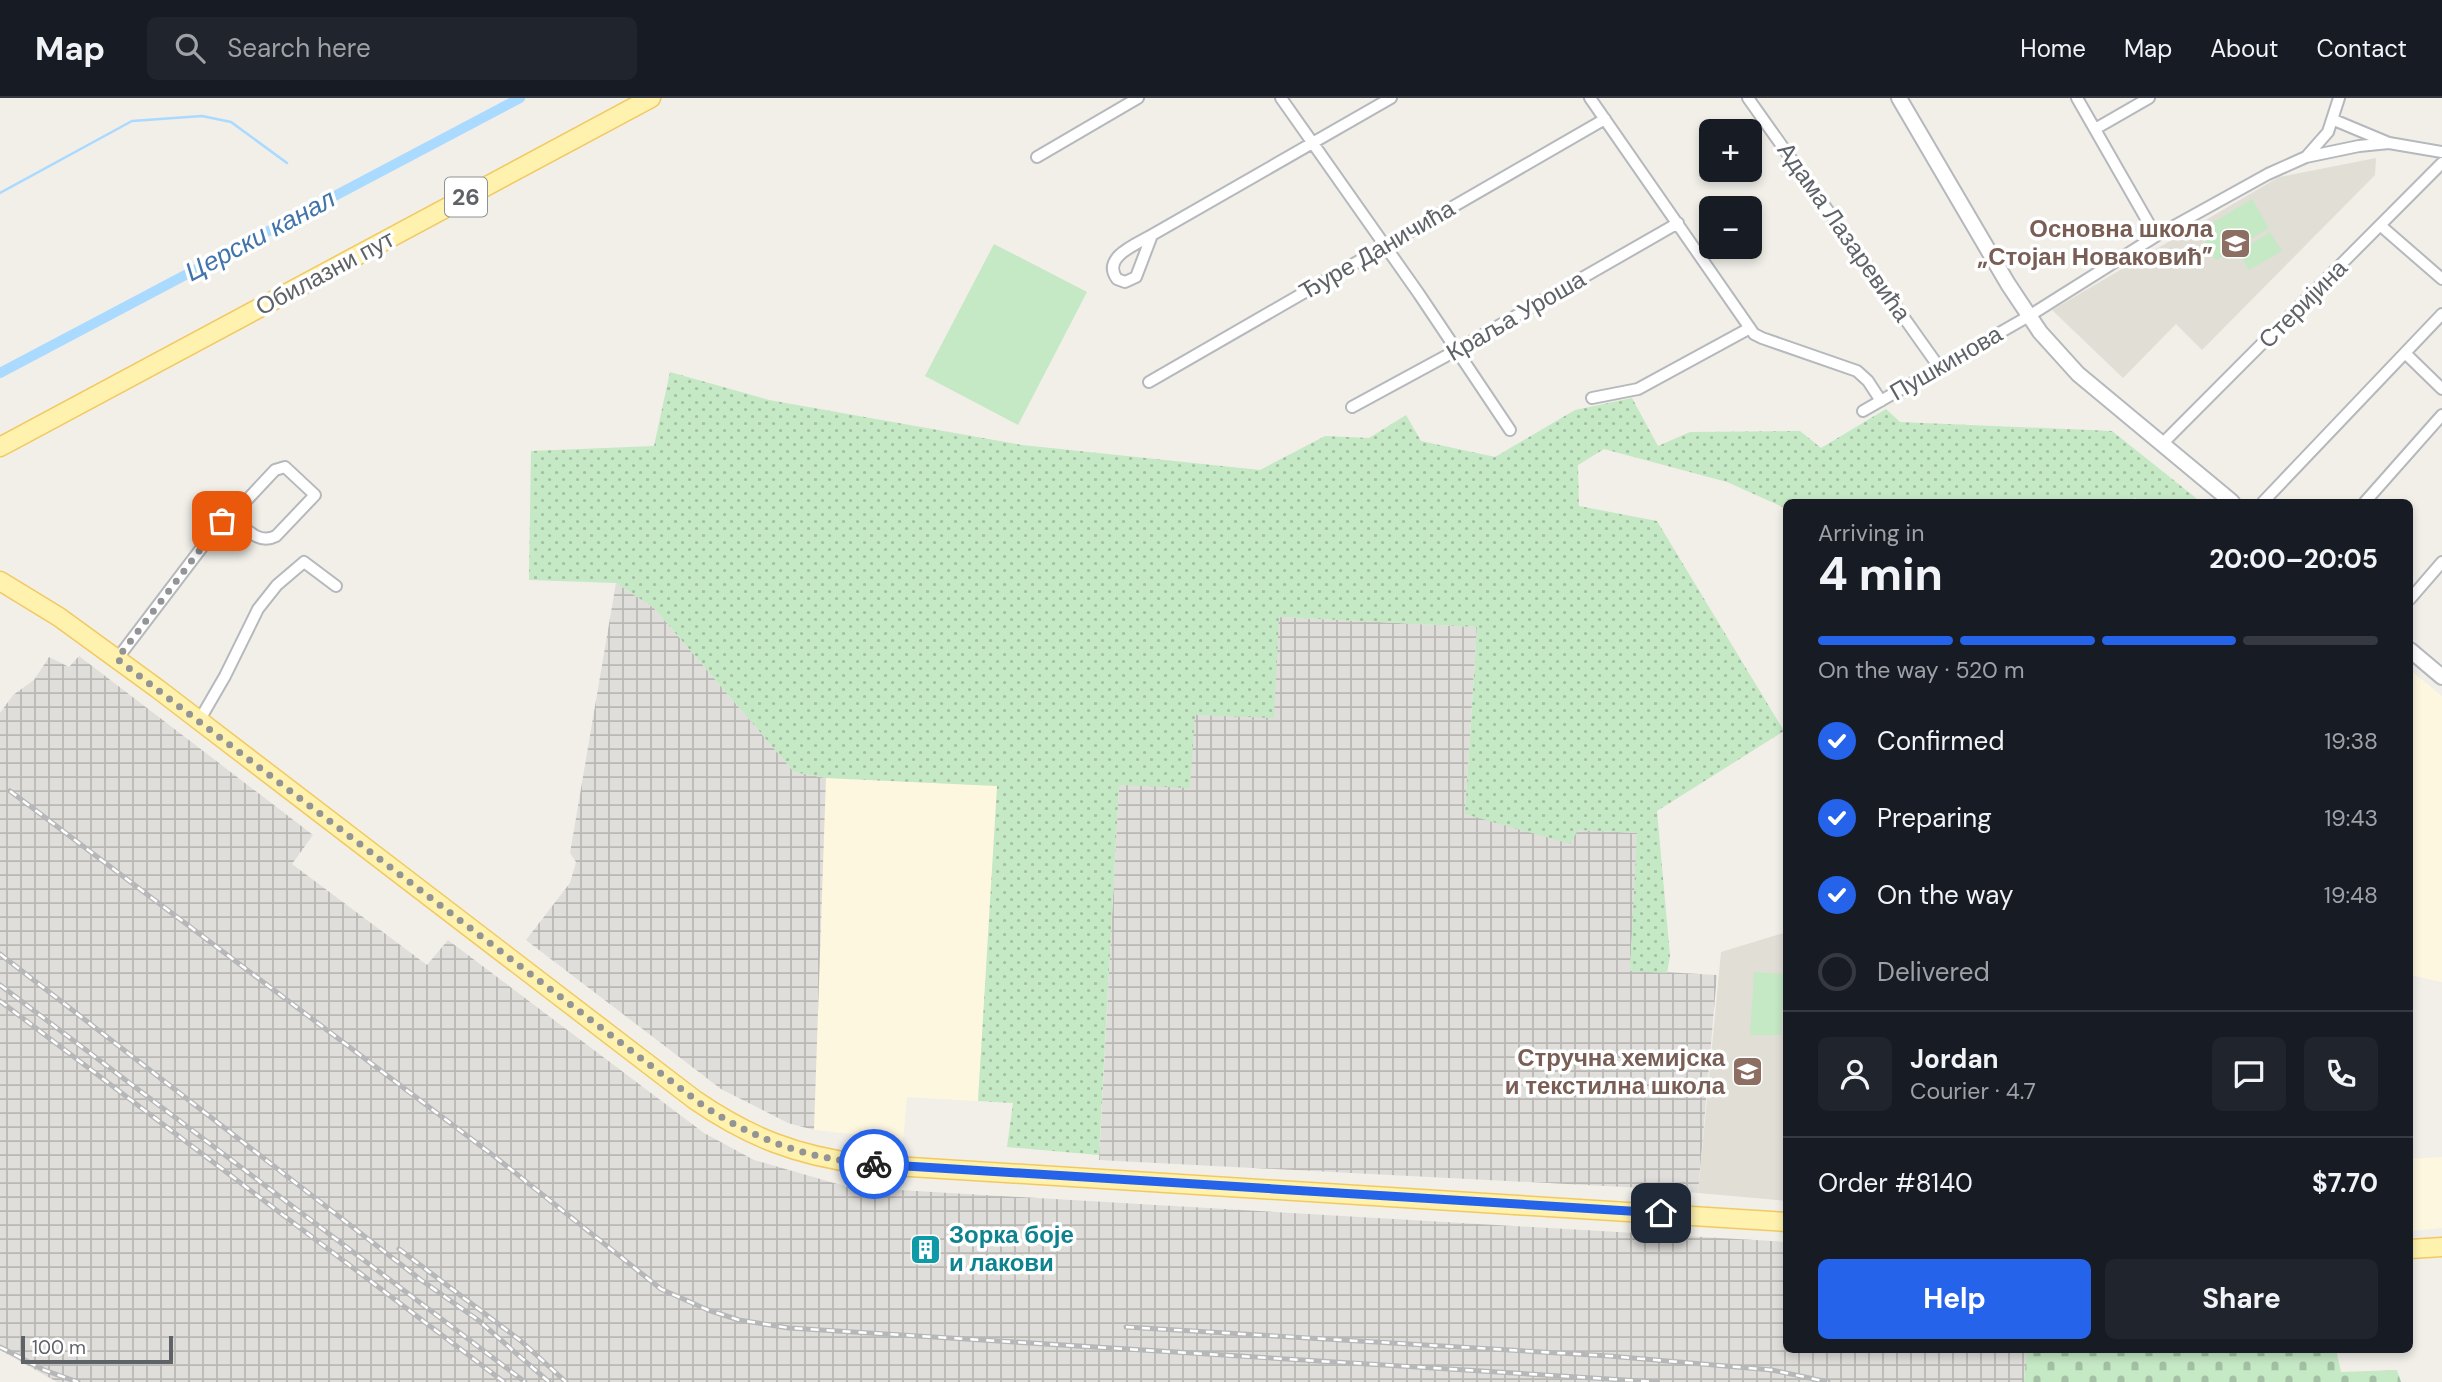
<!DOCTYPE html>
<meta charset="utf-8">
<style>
body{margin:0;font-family:"DM Sans",sans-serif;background:#20242c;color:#f1f3f6;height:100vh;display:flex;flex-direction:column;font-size:26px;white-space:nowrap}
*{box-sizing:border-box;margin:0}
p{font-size:23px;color:#9ea1a6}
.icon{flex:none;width:38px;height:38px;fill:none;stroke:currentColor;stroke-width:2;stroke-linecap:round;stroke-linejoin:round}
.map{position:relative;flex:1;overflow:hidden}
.drawer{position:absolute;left:1783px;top:401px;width:630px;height:854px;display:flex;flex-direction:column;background:#171b24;border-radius:10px;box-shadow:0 4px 10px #0003}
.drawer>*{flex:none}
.buttons{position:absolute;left:1699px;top:21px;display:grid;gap:14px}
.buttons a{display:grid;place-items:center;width:63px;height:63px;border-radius:10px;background:#171b24;box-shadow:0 4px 10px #0003;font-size:35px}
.scale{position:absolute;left:21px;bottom:18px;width:152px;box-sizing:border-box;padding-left:7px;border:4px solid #5f6368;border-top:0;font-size:19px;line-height:24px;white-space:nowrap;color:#5f6368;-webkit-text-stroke:5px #fff;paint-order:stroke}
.pin{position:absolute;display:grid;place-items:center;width:60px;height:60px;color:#fff;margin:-30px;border-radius:14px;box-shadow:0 4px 10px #0006}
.courier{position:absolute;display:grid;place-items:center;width:70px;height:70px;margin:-35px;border:5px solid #2563eb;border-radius:50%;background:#fff;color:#222;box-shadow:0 2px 9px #0007}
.overview em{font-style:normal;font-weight:700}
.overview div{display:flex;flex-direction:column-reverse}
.overview{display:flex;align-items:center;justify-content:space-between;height:119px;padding:0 35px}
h1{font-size:46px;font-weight:700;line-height:52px}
.bar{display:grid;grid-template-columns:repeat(4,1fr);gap:10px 7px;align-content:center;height:84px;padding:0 35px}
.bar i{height:9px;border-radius:5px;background:#363941}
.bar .active{background:#2563eb}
.bar p{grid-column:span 4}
.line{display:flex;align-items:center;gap:18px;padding:0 35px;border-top:2px solid #363941}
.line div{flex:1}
.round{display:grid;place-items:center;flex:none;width:74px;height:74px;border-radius:10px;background:#20242c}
ol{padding:0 35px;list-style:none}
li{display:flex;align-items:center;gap:21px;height:77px}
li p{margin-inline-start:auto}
li .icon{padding:7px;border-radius:50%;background:#2563eb;color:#fff;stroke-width:4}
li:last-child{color:#9ea1a6}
li i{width:38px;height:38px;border:4px solid #363941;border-radius:50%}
.action{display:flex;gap:14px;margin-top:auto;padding:14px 35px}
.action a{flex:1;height:80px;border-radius:10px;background:#2563eb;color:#fff;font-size:28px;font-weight:700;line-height:80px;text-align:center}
.action a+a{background:#20242c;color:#f1f3f6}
header{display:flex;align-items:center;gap:42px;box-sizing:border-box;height:98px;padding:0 35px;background:#171b24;border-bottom:2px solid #363941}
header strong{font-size:33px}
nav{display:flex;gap:38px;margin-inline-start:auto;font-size:24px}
.search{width:490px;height:63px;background:#20242c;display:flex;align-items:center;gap:18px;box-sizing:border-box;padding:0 24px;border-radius:10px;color:#9ea1a6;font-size:26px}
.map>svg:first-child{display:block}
.commercial{fill:#fef7e0}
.industrial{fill:url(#industrial-grid)}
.education{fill:#e1ded6}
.grass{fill:url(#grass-dots)}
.cemetery{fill:url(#cemetery-stones)}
.park{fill:#c5e8c5}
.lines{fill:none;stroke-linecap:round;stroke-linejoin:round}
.stream{stroke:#aadaff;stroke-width:2.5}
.canal{stroke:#aadaff;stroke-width:10}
.minor-casing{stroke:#b5b8bc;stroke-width:14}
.tertiary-casing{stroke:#b5b8bc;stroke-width:18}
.primary-casing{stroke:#f2c960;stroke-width:21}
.minor{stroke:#fff;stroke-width:10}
.tertiary{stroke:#fff;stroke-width:14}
.primary{stroke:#fff2af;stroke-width:18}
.rail-casing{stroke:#b6b7b8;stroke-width:5}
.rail{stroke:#fff;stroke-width:2.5;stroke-dasharray:8;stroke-linecap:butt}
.done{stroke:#929495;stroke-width:7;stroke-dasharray:0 12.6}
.route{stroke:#2563eb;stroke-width:9}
.labels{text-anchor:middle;stroke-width:7;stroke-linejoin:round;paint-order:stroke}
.shield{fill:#fff;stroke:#8f9295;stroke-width:2}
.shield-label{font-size:23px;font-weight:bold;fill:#5f6368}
.education-label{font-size:24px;font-weight:bold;fill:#785e54;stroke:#fff;text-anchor:end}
.street-label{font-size:24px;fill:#5f6368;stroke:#fff}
.culture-label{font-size:24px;font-weight:bold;fill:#0d838f;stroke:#fff;text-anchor:start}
.water-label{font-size:26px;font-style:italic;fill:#4174aa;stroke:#fff}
</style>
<header>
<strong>Map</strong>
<div class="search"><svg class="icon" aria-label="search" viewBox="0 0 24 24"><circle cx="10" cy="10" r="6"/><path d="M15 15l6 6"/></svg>Search here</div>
<nav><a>Home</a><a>Map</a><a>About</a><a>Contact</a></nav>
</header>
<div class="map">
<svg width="2442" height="1284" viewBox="0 0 2442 1284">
<defs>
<pattern id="industrial-grid" width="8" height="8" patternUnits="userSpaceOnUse" patternTransform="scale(1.75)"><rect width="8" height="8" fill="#e0deda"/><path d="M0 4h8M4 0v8" fill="none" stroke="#b9b8b5"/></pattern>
<pattern id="grass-dots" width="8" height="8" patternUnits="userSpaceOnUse" patternTransform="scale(1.75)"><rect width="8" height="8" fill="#c5e8c5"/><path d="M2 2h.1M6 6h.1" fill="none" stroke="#a3c0a4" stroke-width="1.8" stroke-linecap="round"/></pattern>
<pattern id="cemetery-stones" width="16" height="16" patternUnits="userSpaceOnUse" patternTransform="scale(1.75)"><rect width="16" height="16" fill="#c5e8c5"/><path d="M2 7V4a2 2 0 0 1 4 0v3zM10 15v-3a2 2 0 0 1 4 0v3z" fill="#a3c0a4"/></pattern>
</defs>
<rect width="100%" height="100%" fill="#f1efe8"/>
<!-- commercial -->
<path class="commercial" d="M 2410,572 L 2442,598 L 2442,884 L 2410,877 Z
M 826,680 L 998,688 L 978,1003 L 907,999 L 903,1042 L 807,1031 Z
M 2442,1059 L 2442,1130 L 2410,1133 L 2410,1061 Z"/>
<!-- industrial -->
<path class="industrial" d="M 616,485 L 654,510 L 794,674 L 826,680 L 814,1032 L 788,1025 L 721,991 L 526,842 L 570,785 L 576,764 L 570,755 Z
M 1279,519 L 1477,529 L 1465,716 L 1578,732 L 1638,735 L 1630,872 L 1717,877 L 1698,1095 L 1644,1090 L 1099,1062 L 1119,687 L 1194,616 Z
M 79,558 L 313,737 L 292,766 L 427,867 L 448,842 L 704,1035 L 754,1062 L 848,1089 L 1787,1144 L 1787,1251 L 2027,1251 L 2024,1284 L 57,1284 L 0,1252 L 0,615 L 13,597 L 34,582 L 49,559 L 69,569 Z"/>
<!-- education -->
<path class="education" d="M 2376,60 L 2375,77 L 2202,252 L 2176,226 L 2123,280 L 2052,212 L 2279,79 Z
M 1787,834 L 1787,1103 L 1698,1095 L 1721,854 Z"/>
<!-- grass -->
<path class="grass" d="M 670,274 L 769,302 L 1022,347 L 1260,372 L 1325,338 L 1369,340 L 1406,317 L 1421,343 L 1495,359 L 1575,312 L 1632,300 L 1658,348 L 1690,334 L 1800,333 L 1821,350 L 1886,311 L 1900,324 L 2112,333 L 2201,404 L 2141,404 L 2135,400 L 2132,404 L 1787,404 L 1787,411 L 1727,384 L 1604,351 L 1578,367 L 1579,408 L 1657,423 L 1784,633 L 1657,713 L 1670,858 L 1667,875 L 1630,873 L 1637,735 L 1578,732 L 1570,746 L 1465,716 L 1477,529 L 1279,519 L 1274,620 L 1195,617 L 1190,690 L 1119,687 L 1099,1057 L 1007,1049 L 1013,1005 L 978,1003 L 997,688 L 826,680 L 794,674 L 654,510 L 616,485 L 529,482 L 531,353 L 654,348 Z"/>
<!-- cemetery -->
<path class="cemetery" d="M 2027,1251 L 2336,1251 L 2341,1274 L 2397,1272 L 2401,1284 L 2024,1284 Z"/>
<!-- park -->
<path class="park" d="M 2252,101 L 2269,130 L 2216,162 L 2199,133 Z
M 2270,134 L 2282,153 L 2249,172 L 2238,154 Z
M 994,146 L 1087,194 L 1018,327 L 925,278 Z
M 1754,874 L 1784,876 L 1781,937 L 1750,937 Z"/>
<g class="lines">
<!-- stream -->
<path class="stream" d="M 0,95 L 132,23 L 202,18 L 231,24 L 287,65"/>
<!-- canal -->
<path class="canal" d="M 0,275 L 520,0"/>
<defs>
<path id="minor" d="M 1281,0 L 1419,196 L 1510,332
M 1590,0 L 1754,236 L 1762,240 L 1857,273 L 1868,283 L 1881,303
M 1748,0 L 1939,269
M 2077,0 L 2156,138
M 2334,22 L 2389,45 L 2442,54
M 2095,31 L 2149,0
M 1037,59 L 1138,0
M 2306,59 L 2328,34 L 2339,0
M 2381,128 L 2442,181
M 1152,137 L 1136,179 L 1125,184 L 1117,181 C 1101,159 1137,146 1152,137 L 1391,0
M 2406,256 L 2442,291
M 1149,284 L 1605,21
M 1592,300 L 1638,291 L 1750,230
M 1352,309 L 1446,258 L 1678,125
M 1863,313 L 2029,218 L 2156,138 L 2268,76 L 2306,59 L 2359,48 L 2389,45
M 2162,346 L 2442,65
M 2263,404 L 2442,216
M 2365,404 L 2442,317
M 2410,501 L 2442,464
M 117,561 L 222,423 L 234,420 C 246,431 259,447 276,438 L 315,397 L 285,369 L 275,372 L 230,420
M 199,623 L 225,578 L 258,511 L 277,487 L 304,464 L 336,488"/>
<path id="tertiary" d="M 1899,0 L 2008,186 L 2040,234 L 2078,276 L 2232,404
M 2410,552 L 2442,579"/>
<path id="primary" d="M 0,349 L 651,0
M 0,483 L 59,519 L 158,591 L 695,1002 C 749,1039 797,1058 863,1066 L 1787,1124
M 2410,1151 L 2442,1149"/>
</defs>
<!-- minor casing -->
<use href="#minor" class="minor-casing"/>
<!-- tertiary casing -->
<use href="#tertiary" class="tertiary-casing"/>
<!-- primary casing -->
<use href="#primary" class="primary-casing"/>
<!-- minor -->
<use href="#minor" class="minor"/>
<!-- tertiary -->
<use href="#tertiary" class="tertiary"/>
<!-- primary -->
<use href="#primary" class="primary"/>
<defs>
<path id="rail" d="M 10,693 L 494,1058 L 661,1191 L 708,1212 L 739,1222 L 789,1230 L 1657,1284
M 0,856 L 421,1182 L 478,1222 L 549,1284
M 0,887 L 525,1284
M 0,903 L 504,1284
M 399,1151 L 521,1243 L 566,1284
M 1126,1229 L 1609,1258 L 1772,1272 L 1828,1284
M 0,1249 L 44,1272 L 78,1284"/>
</defs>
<!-- rail casing -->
<use href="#rail" class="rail-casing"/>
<!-- rail -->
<use href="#rail" class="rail"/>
</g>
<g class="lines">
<!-- done -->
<path class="done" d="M 222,423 L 117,561 L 705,1009 C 758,1043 812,1062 874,1066"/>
<!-- route -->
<path class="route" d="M 874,1066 L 1661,1115"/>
</g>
<!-- icons -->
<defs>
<symbol id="school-square" viewBox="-11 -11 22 22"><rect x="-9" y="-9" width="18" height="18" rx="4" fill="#8d6e63" stroke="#fff"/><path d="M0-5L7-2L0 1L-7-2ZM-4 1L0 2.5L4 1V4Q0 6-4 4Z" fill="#fff"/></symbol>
<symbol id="building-square" viewBox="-11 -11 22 22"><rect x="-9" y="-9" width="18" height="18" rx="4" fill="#0f9aa8" stroke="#fff"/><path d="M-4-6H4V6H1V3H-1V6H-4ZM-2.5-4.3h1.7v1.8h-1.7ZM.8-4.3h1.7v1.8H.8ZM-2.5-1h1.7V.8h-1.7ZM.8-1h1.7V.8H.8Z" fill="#fff"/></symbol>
</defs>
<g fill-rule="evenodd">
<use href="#school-square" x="2218" y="128" width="35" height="35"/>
<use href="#school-square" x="1730" y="956" width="35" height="35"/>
<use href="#building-square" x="908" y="1134" width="35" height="35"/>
</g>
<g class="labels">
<!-- shield labels -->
<rect class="shield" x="445" y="79.5" width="42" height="39" rx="5"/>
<g class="shield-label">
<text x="466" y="107">26</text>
</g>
<!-- education labels -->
<g class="education-label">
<text x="2213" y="139">Основна школа<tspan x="2213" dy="28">„Стојан Новаковић”</tspan></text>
<text x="1725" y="968">Стручна хемијска<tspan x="1725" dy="28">и текстилна школа</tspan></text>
</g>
<!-- street labels -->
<g class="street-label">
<text transform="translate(1844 134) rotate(55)" y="8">Адама Лазаревића</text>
<text transform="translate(1377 152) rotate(-30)" y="8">Ђуре Даничића</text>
<text transform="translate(325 175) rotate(-28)" y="8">Обилазни пут</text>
<text transform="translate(2303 206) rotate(-45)" y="8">Стеријина</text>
<text transform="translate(1516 218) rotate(-30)" y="8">Краља Уроша</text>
<text transform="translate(1946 265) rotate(-30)" y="8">Пушкинова</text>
</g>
<!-- culture labels -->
<g class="culture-label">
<text x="949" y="1145">Зорка боје<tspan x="949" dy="28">и лакови</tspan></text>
</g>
<!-- water labels -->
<g class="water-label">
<text transform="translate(260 137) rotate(-28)" y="9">Церски канал</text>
</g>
</g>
</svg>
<div class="buttons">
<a>+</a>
<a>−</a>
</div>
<div class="scale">100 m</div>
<div class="pin" style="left:222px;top:423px;background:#ea580c"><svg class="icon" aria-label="bag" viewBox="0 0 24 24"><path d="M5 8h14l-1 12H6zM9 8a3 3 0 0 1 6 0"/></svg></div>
<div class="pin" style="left:1661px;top:1115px;background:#1f2937"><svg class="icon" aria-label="home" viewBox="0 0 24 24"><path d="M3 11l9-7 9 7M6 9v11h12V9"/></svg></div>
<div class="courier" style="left:874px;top:1066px"><svg class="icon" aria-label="bike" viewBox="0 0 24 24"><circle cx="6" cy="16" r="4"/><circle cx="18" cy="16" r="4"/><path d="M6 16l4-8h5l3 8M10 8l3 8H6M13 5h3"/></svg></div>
<section class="drawer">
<div class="overview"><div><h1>4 min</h1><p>Arriving in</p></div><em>20:00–20:05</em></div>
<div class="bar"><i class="active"></i><i class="active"></i><i class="active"></i><i></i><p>On the way · 520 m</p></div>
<ol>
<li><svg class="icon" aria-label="check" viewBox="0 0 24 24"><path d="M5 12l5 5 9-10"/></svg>Confirmed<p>19:38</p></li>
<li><svg class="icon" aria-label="check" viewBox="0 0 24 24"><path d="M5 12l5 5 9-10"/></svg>Preparing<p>19:43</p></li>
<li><svg class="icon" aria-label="check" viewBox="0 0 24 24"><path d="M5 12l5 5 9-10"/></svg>On the way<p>19:48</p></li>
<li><i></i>Delivered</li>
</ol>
<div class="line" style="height:126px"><a class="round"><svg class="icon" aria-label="person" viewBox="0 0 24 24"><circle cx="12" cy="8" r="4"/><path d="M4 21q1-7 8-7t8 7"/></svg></a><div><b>Jordan</b><p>Courier · 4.7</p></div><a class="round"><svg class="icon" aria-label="chat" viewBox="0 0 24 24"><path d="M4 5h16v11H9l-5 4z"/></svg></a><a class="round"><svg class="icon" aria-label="phone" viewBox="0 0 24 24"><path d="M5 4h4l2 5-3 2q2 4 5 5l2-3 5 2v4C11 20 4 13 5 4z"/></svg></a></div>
<div class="line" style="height:91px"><div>Order #8140</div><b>$7.70</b></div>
<div class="action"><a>Help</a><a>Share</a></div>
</section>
</div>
